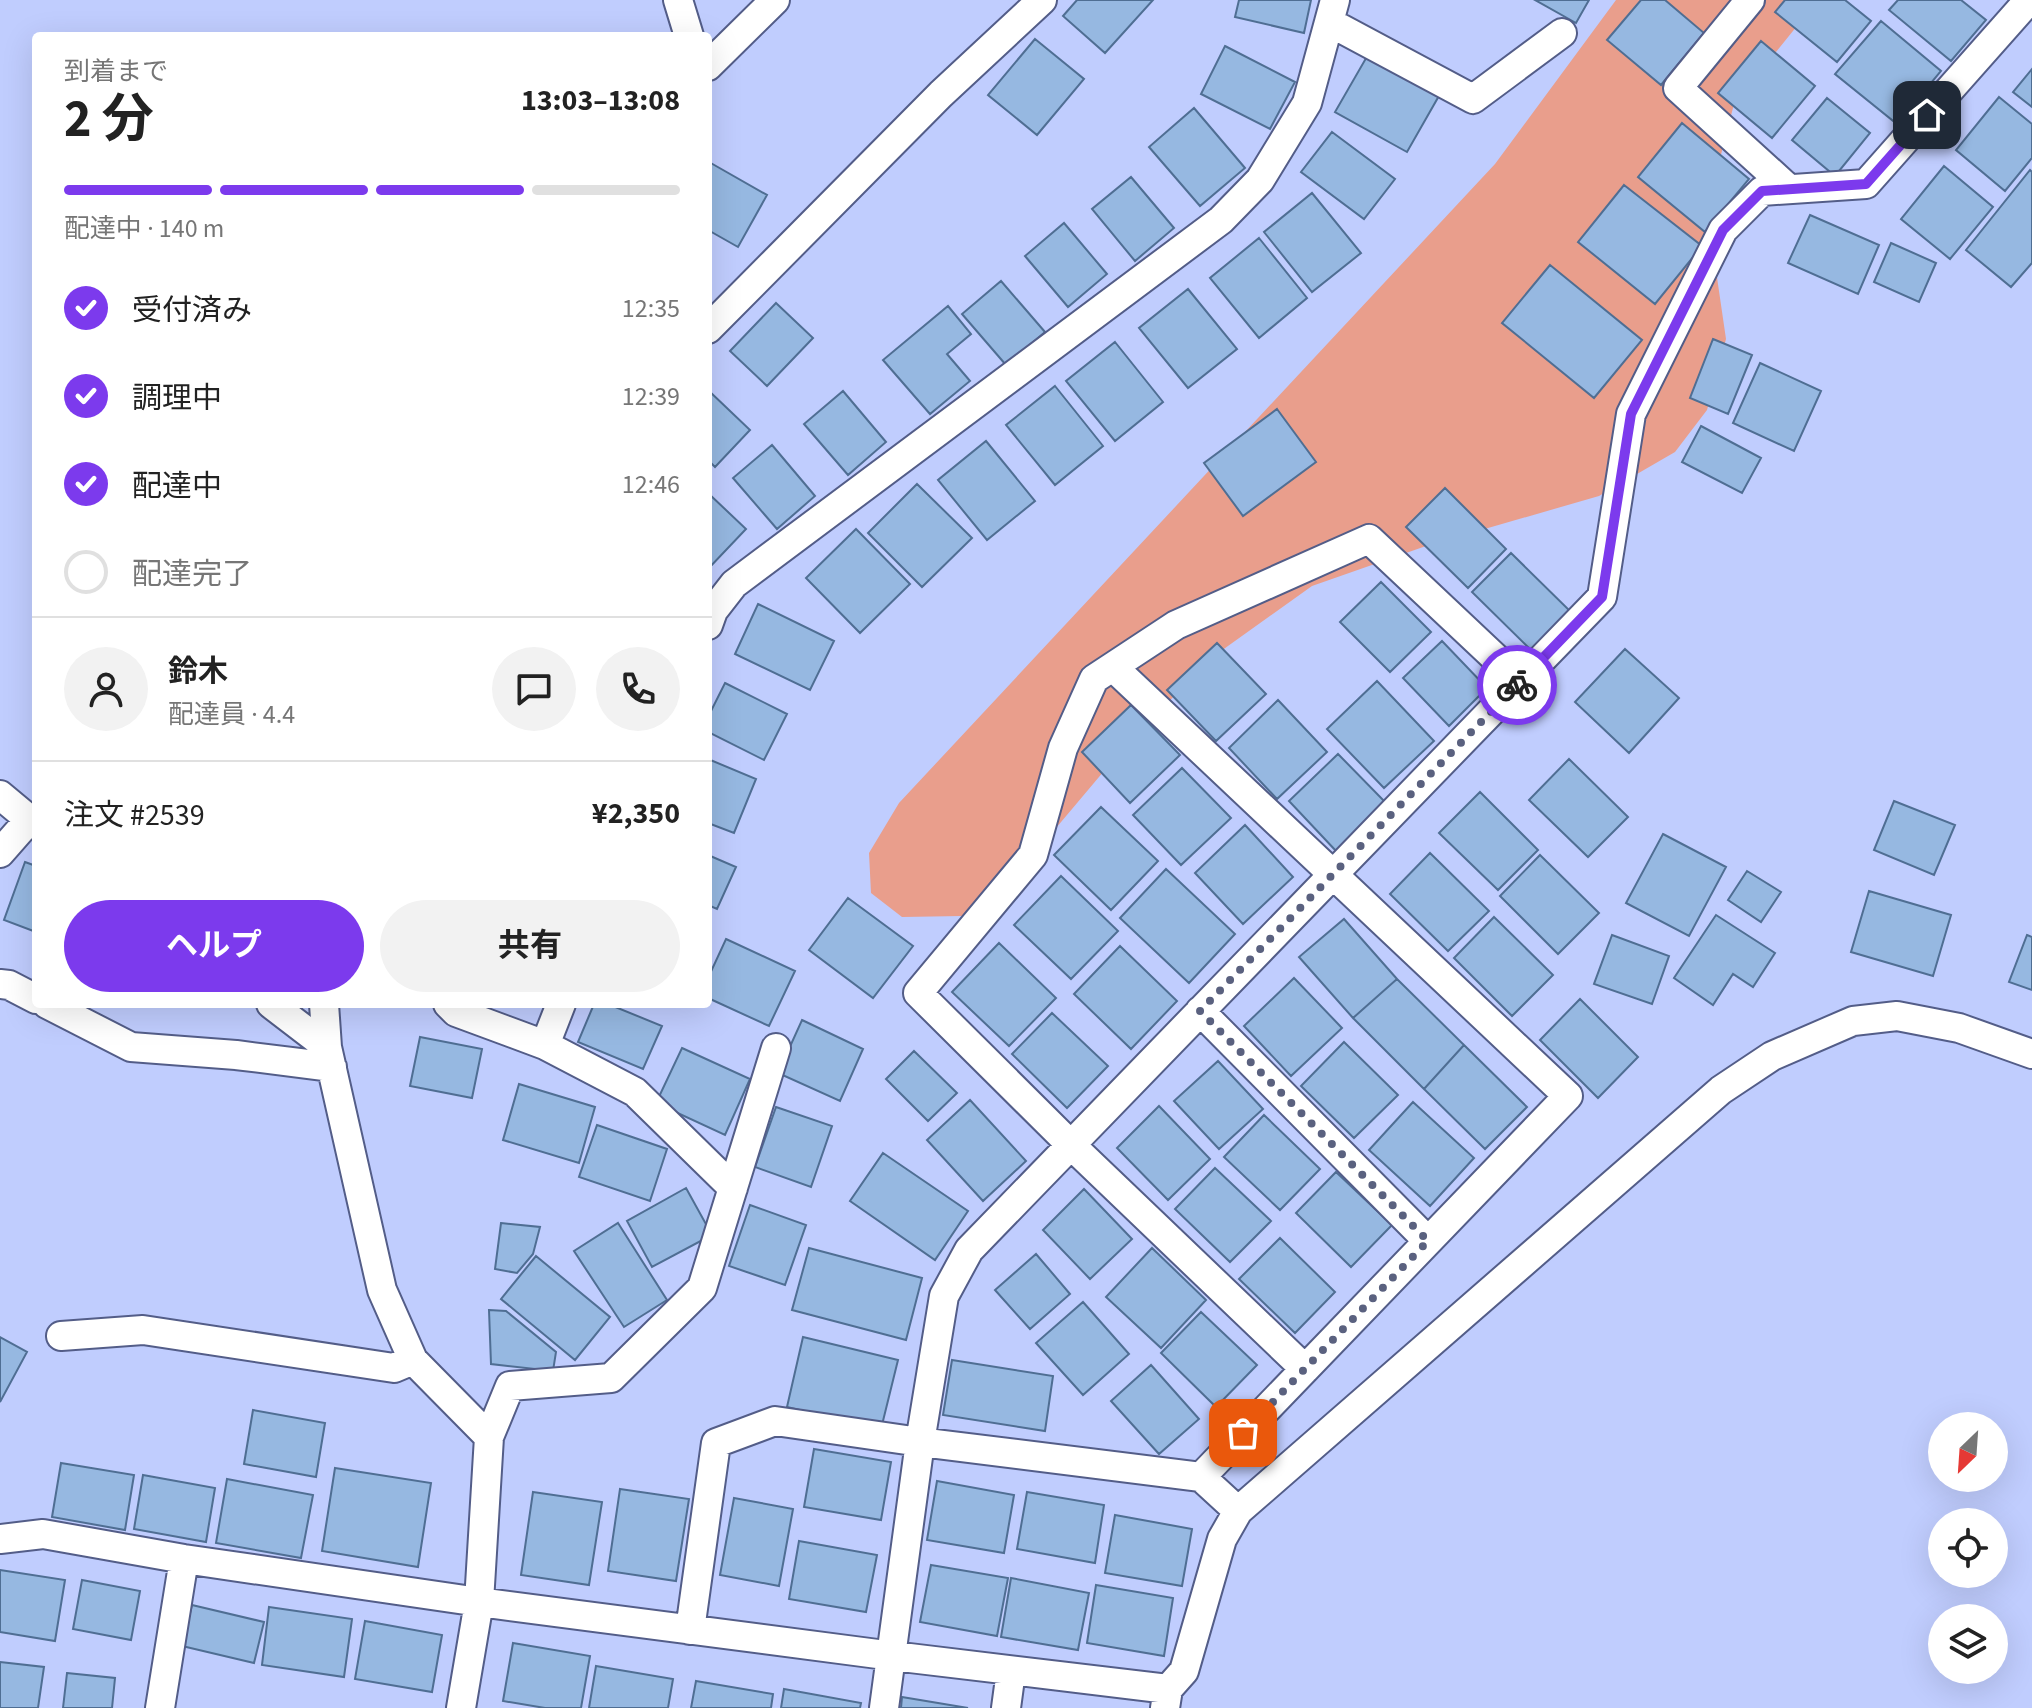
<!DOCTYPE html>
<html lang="ja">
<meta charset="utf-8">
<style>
body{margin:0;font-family:"Source Sans 3","Noto Sans JP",sans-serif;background:#f2f2f2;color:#222;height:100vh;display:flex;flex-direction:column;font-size:30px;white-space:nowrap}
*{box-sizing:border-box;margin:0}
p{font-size:26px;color:#767676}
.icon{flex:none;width:44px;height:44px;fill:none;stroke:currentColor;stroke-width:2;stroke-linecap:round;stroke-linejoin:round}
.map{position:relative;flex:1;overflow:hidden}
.drawer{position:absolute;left:32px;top:32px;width:680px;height:976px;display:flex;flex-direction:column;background:#fff;border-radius:8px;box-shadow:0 8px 32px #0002}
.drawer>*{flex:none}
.needle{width:52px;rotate:205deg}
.tools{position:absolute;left:1928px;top:1412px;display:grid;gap:16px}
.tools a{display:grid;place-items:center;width:80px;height:80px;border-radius:50%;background:#fff;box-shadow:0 8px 32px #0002;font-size:40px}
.pin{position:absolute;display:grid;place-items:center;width:68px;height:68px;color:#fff;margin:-34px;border-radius:16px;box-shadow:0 4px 12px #0006}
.courier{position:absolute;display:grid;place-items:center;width:80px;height:80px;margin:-40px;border:6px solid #7c3aed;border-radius:50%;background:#fff;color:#222;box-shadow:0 2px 10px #0007}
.head em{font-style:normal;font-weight:700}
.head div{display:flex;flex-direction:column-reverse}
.head{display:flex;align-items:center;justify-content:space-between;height:136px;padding:0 32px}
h1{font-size:52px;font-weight:700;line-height:60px}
.bar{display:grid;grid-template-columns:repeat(4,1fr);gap:12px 8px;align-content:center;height:96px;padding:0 32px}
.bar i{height:10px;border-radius:6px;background:#e0e0e0}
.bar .current{background:#7c3aed}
.bar p{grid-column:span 4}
.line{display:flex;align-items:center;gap:20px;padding:0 32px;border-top:2px solid #e0e0e0}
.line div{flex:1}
.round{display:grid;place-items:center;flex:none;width:84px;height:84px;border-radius:42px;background:#f2f2f2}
ol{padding:0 32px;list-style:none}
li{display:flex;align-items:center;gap:24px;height:88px}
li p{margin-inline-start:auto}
li .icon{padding:8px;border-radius:50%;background:#7c3aed;color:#fff;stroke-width:4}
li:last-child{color:#767676}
li i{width:44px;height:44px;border:4px solid #e0e0e0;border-radius:50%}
.action{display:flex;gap:16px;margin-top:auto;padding:16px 32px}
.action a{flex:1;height:92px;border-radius:48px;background:#7c3aed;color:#fff;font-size:32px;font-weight:700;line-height:92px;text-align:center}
.action a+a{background:#f2f2f2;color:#222}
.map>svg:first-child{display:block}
.green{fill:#e99e8c}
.building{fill:#96b8e1;stroke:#4f6e93;stroke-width:2}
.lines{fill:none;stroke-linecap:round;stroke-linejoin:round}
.street-casing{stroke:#535d88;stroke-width:32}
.street{stroke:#fff;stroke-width:28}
.done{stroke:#5a617f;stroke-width:8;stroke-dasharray:0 14.4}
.route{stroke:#7c3aed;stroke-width:10}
</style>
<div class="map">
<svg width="2032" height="1708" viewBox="0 0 2032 1708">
<rect width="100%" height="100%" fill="#c0cdfe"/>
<!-- green -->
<path class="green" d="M 1616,0 L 1818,0 L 1734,104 L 1707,209 L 1726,339 L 1707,410 L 1675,452 L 1599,496 L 1426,546 L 1312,586 L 1221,651 L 1136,733 L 1014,878 L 962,916 L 902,917 L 871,893 L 869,853 L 899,803 L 1495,164 Z"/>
<!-- building -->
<path class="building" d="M 1077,0 L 1153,0 L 1105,53 L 1063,16 Z
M 1239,0 L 1311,0 L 1304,33 L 1235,17 Z
M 1535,0 L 1589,0 L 1576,23 Z
M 1641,0 L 1665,0 L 1704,33 L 1661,85 L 1607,40 Z
M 1785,0 L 1845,0 L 1871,21 L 1837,62 L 1775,12 Z
M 1898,0 L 1961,0 L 1986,20 L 1951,61 L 1889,10 Z
M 1881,21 L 1941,71 L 1897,124 L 1835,74 Z
M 1035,39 L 1084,79 L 1037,135 L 988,95 Z
M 1761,41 L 1815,86 L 1772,138 L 1718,93 Z
M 1225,46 L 1295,82 L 1270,129 L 1201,94 Z
M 1369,53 L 1440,94 L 1407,152 L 1335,112 Z
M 2032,69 L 2032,107 L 2013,92 Z
M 1999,97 L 2032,124 L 2032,158 L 2005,191 L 1956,150 Z
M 1827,98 L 1870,133 L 1835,176 L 1792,140 Z
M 1194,108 L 1245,168 L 1200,206 L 1149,147 Z
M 1682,123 L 1749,179 L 1705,232 L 1638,177 Z
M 1332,132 L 1395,179 L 1364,219 L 1301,172 Z
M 709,162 L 767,195 L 738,247 L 708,230 Z
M 1944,166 L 1993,207 L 1950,259 L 1901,219 Z
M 2030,170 L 2032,172 L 2032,263 L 2011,287 L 1966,250 Z
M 1131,177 L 1174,228 L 1135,261 L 1092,209 Z
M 1624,185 L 1702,246 L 1655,304 L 1578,242 Z
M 1312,193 L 1361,253 L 1312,292 L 1264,232 Z
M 1810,215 L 1879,245 L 1858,294 L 1788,263 Z
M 1064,223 L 1107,274 L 1068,307 L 1025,256 Z
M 1259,238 L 1307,298 L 1259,338 L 1210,278 Z
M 1891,243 L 1936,263 L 1919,302 L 1874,282 Z
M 1550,265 L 1642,340 L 1594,398 L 1502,323 Z
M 1001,281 L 1045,332 L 1006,365 L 962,314 Z
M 1188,289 L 1237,349 L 1188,388 L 1139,328 Z
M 776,303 L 813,338 L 767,386 L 730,351 Z
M 948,306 L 971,334 L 947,354 L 970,381 L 930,414 L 883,360 Z
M 1713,339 L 1752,355 L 1728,414 L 1690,398 Z
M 1115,342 L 1163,402 L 1115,441 L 1066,381 Z
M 1760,363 L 1821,391 L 1794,451 L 1733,423 Z
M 1055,386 L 1103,446 L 1055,485 L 1006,425 Z
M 708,390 L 750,430 L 715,467 L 708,460 Z
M 843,391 L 886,442 L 848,475 L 804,424 Z
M 1277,409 L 1316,462 L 1243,516 L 1204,463 Z
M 1701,426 L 1761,458 L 1742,493 L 1682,462 Z
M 986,441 L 1035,501 L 987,540 L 938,480 Z
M 772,445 L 815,496 L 777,529 L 733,478 Z
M 917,484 L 972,538 L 922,587 L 868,533 Z
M 1445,488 L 1506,549 L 1468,588 L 1406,527 Z
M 708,493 L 746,529 L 708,569 Z
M 856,529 L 910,584 L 860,633 L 806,578 Z
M 1511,553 L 1573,614 L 1534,653 L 1472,592 Z
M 1381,582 L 1431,632 L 1390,672 L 1340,622 Z
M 758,604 L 834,641 L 810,690 L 735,654 Z
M 1442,641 L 1487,688 L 1449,726 L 1403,678 Z
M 1217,643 L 1266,694 L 1216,741 L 1167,690 Z
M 1625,649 L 1679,698 L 1629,753 L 1575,702 Z
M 1377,681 L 1434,741 L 1384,788 L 1327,729 Z
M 725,683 L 787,714 L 764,760 L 708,732 L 708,717 Z
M 1278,700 L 1327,752 L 1277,799 L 1229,748 Z
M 1131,705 L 1180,755 L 1130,803 L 1082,752 Z
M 1338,754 L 1387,804 L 1337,852 L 1289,801 Z
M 708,759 L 756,779 L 734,833 L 708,823 Z
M 1569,759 L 1628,817 L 1588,857 L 1529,800 Z
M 1182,768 L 1231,818 L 1181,865 L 1133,815 Z
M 1480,792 L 1538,850 L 1498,890 L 1439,833 Z
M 1894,801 L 1955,825 L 1934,875 L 1874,850 Z
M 1101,807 L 1158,861 L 1111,910 L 1054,855 Z
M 1245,825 L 1293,877 L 1243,924 L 1195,873 Z
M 1663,834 L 1726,867 L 1689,936 L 1626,903 Z
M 1430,853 L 1489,911 L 1448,951 L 1390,894 Z
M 708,855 L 736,867 L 717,909 L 708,905 Z
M 1540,855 L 1599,913 L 1558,954 L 1500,896 Z
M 25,862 L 36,866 L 36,932 L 4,920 Z
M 1166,869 L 1235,934 L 1189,983 L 1120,918 Z
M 1747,871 L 1781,892 L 1761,922 L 1728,900 Z
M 1061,876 L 1118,931 L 1071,979 L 1014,925 Z
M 1869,891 L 1951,915 L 1933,976 L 1851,952 Z
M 848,898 L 913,946 L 873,998 L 809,950 Z
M 1716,915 L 1775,953 L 1753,987 L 1733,974 L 1713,1005 L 1674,978 Z
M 1494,917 L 1553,975 L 1512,1016 L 1454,958 Z
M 1344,919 L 1397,979 L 1353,1018 L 1299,957 Z
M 1612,935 L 1669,956 L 1652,1004 L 1594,984 Z
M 2027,935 L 2032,937 L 2032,990 L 2009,982 Z
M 726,939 L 795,971 L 769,1026 L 708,998 L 708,978 Z
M 999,943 L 1056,998 L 1009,1046 L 952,992 Z
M 1120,946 L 1177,1001 L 1131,1049 L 1074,994 Z
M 1294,978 L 1342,1028 L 1291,1076 L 1244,1026 Z
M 1397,979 L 1464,1045 L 1424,1089 L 1353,1018 Z
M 1580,999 L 1638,1057 L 1598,1098 L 1540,1040 Z
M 594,1004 L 608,1004 L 662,1026 L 643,1069 L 578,1042 Z
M 1052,1013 L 1108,1066 L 1067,1108 L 1012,1054 Z
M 802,1020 L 863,1049 L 840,1101 L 778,1073 Z
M 420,1037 L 482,1049 L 472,1098 L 410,1086 Z
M 1344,1042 L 1398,1095 L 1354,1138 L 1301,1086 Z
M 1464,1045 L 1527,1107 L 1485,1149 L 1424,1089 Z
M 682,1048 L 750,1079 L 725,1135 L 656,1103 Z
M 914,1051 L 957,1093 L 928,1121 L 886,1079 Z
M 1218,1061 L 1263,1109 L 1219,1149 L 1174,1101 Z
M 519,1084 L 595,1107 L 579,1163 L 503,1140 Z
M 970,1100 L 1026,1161 L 983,1201 L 927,1140 Z
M 1413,1102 L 1474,1158 L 1430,1206 L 1369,1150 Z
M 1159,1106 L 1210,1159 L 1168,1200 L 1117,1148 Z
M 776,1107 L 832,1126 L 811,1187 L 755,1167 Z
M 1264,1115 L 1320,1169 L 1280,1210 L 1224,1157 Z
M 597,1125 L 667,1149 L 650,1201 L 579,1177 Z
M 883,1153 L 968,1211 L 935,1260 L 850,1201 Z
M 1215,1168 L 1271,1221 L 1230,1262 L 1175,1209 Z
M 1336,1172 L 1392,1225 L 1351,1267 L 1296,1213 Z
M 686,1188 L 712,1235 L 652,1267 L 627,1221 Z
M 1084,1189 L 1132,1239 L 1090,1279 L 1043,1230 Z
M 750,1205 L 806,1225 L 785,1285 L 729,1266 Z
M 501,1223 L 540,1227 L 533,1254 L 517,1273 L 495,1269 Z
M 618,1223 L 667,1300 L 624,1327 L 574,1251 Z
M 1280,1238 L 1335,1292 L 1295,1333 L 1239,1279 Z
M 809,1248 L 922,1278 L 906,1340 L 792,1310 Z
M 1152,1248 L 1206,1300 L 1161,1348 L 1106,1297 Z
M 1036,1254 L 1070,1294 L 1030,1329 L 995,1290 Z
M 536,1256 L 610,1317 L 575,1360 L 501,1299 Z
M 1083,1302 L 1129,1354 L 1083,1395 L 1036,1343 Z
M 489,1310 L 506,1311 L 556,1352 L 553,1371 L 491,1364 Z
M 1201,1312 L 1257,1365 L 1216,1407 L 1161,1353 Z
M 0,1337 L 27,1352 L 0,1402 Z
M 803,1337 L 898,1360 L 881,1429 L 787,1407 Z
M 952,1360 L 1053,1376 L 1045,1431 L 943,1415 Z
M 1151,1365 L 1199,1419 L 1159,1454 L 1111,1401 Z
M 253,1410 L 325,1423 L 316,1477 L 244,1464 Z
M 814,1449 L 891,1462 L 881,1520 L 804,1507 Z
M 61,1463 L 134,1475 L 125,1530 L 52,1517 Z
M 335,1468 L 431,1483 L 418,1567 L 322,1551 Z
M 143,1475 L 215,1488 L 206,1542 L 134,1529 Z
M 227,1479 L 313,1495 L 301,1558 L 216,1543 Z
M 937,1481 L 1014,1495 L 1004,1553 L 927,1540 Z
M 620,1489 L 689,1499 L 676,1581 L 608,1571 Z
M 533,1492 L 602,1502 L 589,1585 L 521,1575 Z
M 1027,1492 L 1104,1505 L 1095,1563 L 1017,1549 Z
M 734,1498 L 793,1509 L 779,1586 L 720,1575 Z
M 1115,1515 L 1192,1529 L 1182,1586 L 1105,1573 Z
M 799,1541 L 877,1555 L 866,1612 L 789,1599 Z
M 931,1565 L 1008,1578 L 997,1636 L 920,1622 Z
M 0,1570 L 65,1580 L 55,1641 L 0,1632 Z
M 1011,1578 L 1089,1593 L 1078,1650 L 1001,1637 Z
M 82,1580 L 140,1591 L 131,1640 L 73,1629 Z
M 1096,1585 L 1173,1598 L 1164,1656 L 1087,1643 Z
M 192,1605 L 264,1622 L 254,1663 L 182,1646 Z
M 269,1607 L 352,1619 L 344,1677 L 262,1665 Z
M 365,1621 L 442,1635 L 432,1692 L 355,1679 Z
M 513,1643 L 590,1656 L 581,1708 L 545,1708 L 503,1701 Z
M 0,1662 L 44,1667 L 38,1708 L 0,1708 Z
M 596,1666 L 673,1679 L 668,1708 L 589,1708 Z
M 67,1673 L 115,1678 L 112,1708 L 63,1708 Z
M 696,1681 L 773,1694 L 771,1708 L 691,1708 Z
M 784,1689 L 861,1703 L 860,1708 L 781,1708 Z
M 902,1697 L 968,1708 L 901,1708 Z"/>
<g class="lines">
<defs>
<path id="street" d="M 678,0 L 689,36
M 1750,0 L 1678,88 L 1789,189
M 1329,22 L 1473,99 L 1562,33
M 708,66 L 775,0
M 708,329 L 941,94 L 1042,0
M 708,625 L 713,611 L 734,584 L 1221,220 L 1260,180 L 1307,103 L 1335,0
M 1113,667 L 1568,1096 L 1201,1477
M 0,795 L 36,825
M 0,853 L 29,820
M 0,984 L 9,985 L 36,999
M 47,1004 L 131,1047 L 236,1055 L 332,1067
M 271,1004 L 327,1047
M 324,1004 L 327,1047 L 382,1290 L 413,1360 L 489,1437 L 479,1602 L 461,1708
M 448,1004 L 456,1012 L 545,1045 L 561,1004
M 1200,1011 L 1428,1241
M 545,1045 L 635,1092 L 733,1188
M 61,1336 L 143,1330 L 394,1368 L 413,1360
M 1305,1369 L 1071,1145 L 918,993 L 1033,855 L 1063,748 L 1094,679 L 1176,625 L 1369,539 L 1520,681
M 489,1437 L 510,1386 L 611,1378 L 702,1288 L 776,1048
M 0,1539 L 43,1534 L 184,1559 L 479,1602 L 893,1656 L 1168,1689
M 690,1630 L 716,1443 L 775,1421 L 920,1442 L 1201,1477 L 1238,1511
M 160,1708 L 184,1559
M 884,1708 L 920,1442 L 944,1296 L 969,1250 L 1602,597 L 1631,414 L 1723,230 L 1762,191 L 1866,184 L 2029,0
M 1006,1708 L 1011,1671
M 1165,1708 L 1168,1689 L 1184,1671 L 1222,1539 L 1238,1511 L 1721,1090 L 1772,1056 L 1853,1021 L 1897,1016 L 1959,1028 L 2032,1054"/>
</defs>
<!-- street casing -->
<use href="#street" class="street-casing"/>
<!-- street -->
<use href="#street" class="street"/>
</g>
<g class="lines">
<!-- done -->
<path class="done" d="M 1243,1433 L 1428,1241 L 1200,1011 L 1517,685"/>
<!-- route -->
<path class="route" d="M 1517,685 L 1602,597 L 1631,414 L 1723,230 L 1762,191 L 1866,184 L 1927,115"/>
</g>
</svg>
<div class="tools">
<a><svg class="needle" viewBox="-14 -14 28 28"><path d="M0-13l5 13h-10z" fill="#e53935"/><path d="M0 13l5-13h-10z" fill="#767676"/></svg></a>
<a><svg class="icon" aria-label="locate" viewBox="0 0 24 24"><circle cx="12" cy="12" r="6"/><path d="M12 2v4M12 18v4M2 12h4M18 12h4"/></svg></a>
<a><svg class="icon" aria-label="layers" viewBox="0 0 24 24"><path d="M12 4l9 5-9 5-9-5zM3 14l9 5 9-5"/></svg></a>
</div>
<div class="pin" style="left:1243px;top:1433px;background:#ea580c"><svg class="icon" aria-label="bag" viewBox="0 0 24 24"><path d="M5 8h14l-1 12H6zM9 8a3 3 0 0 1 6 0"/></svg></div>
<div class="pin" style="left:1927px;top:115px;background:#1f2937"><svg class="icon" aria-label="home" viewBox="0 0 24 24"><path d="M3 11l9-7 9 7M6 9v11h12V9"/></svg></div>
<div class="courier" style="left:1517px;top:685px"><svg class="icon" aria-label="bike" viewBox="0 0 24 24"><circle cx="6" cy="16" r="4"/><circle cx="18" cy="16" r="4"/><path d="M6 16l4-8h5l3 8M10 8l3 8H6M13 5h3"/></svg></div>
<section class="drawer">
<div class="head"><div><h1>2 分</h1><p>到着まで</p></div><em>13:03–13:08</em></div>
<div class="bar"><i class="current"></i><i class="current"></i><i class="current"></i><i></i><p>配達中 · 140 m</p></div>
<ol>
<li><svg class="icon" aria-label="check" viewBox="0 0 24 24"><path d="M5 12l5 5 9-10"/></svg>受付済み<p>12:35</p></li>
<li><svg class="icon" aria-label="check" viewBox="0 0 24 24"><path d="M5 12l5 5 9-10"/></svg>調理中<p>12:39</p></li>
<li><svg class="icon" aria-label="check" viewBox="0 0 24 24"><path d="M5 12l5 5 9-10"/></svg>配達中<p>12:46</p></li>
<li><i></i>配達完了</li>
</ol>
<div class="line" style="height:144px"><a class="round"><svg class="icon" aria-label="person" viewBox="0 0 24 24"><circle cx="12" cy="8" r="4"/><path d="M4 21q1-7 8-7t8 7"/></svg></a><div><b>鈴木</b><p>配達員 · 4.4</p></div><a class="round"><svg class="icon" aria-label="chat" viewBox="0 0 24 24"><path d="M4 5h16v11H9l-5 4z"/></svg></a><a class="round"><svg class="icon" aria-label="phone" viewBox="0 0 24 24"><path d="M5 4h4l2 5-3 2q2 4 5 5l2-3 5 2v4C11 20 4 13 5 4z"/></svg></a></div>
<div class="line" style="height:104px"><div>注文 #2539</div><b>¥2,350</b></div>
<div class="action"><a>ヘルプ</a><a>共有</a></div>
</section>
</div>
